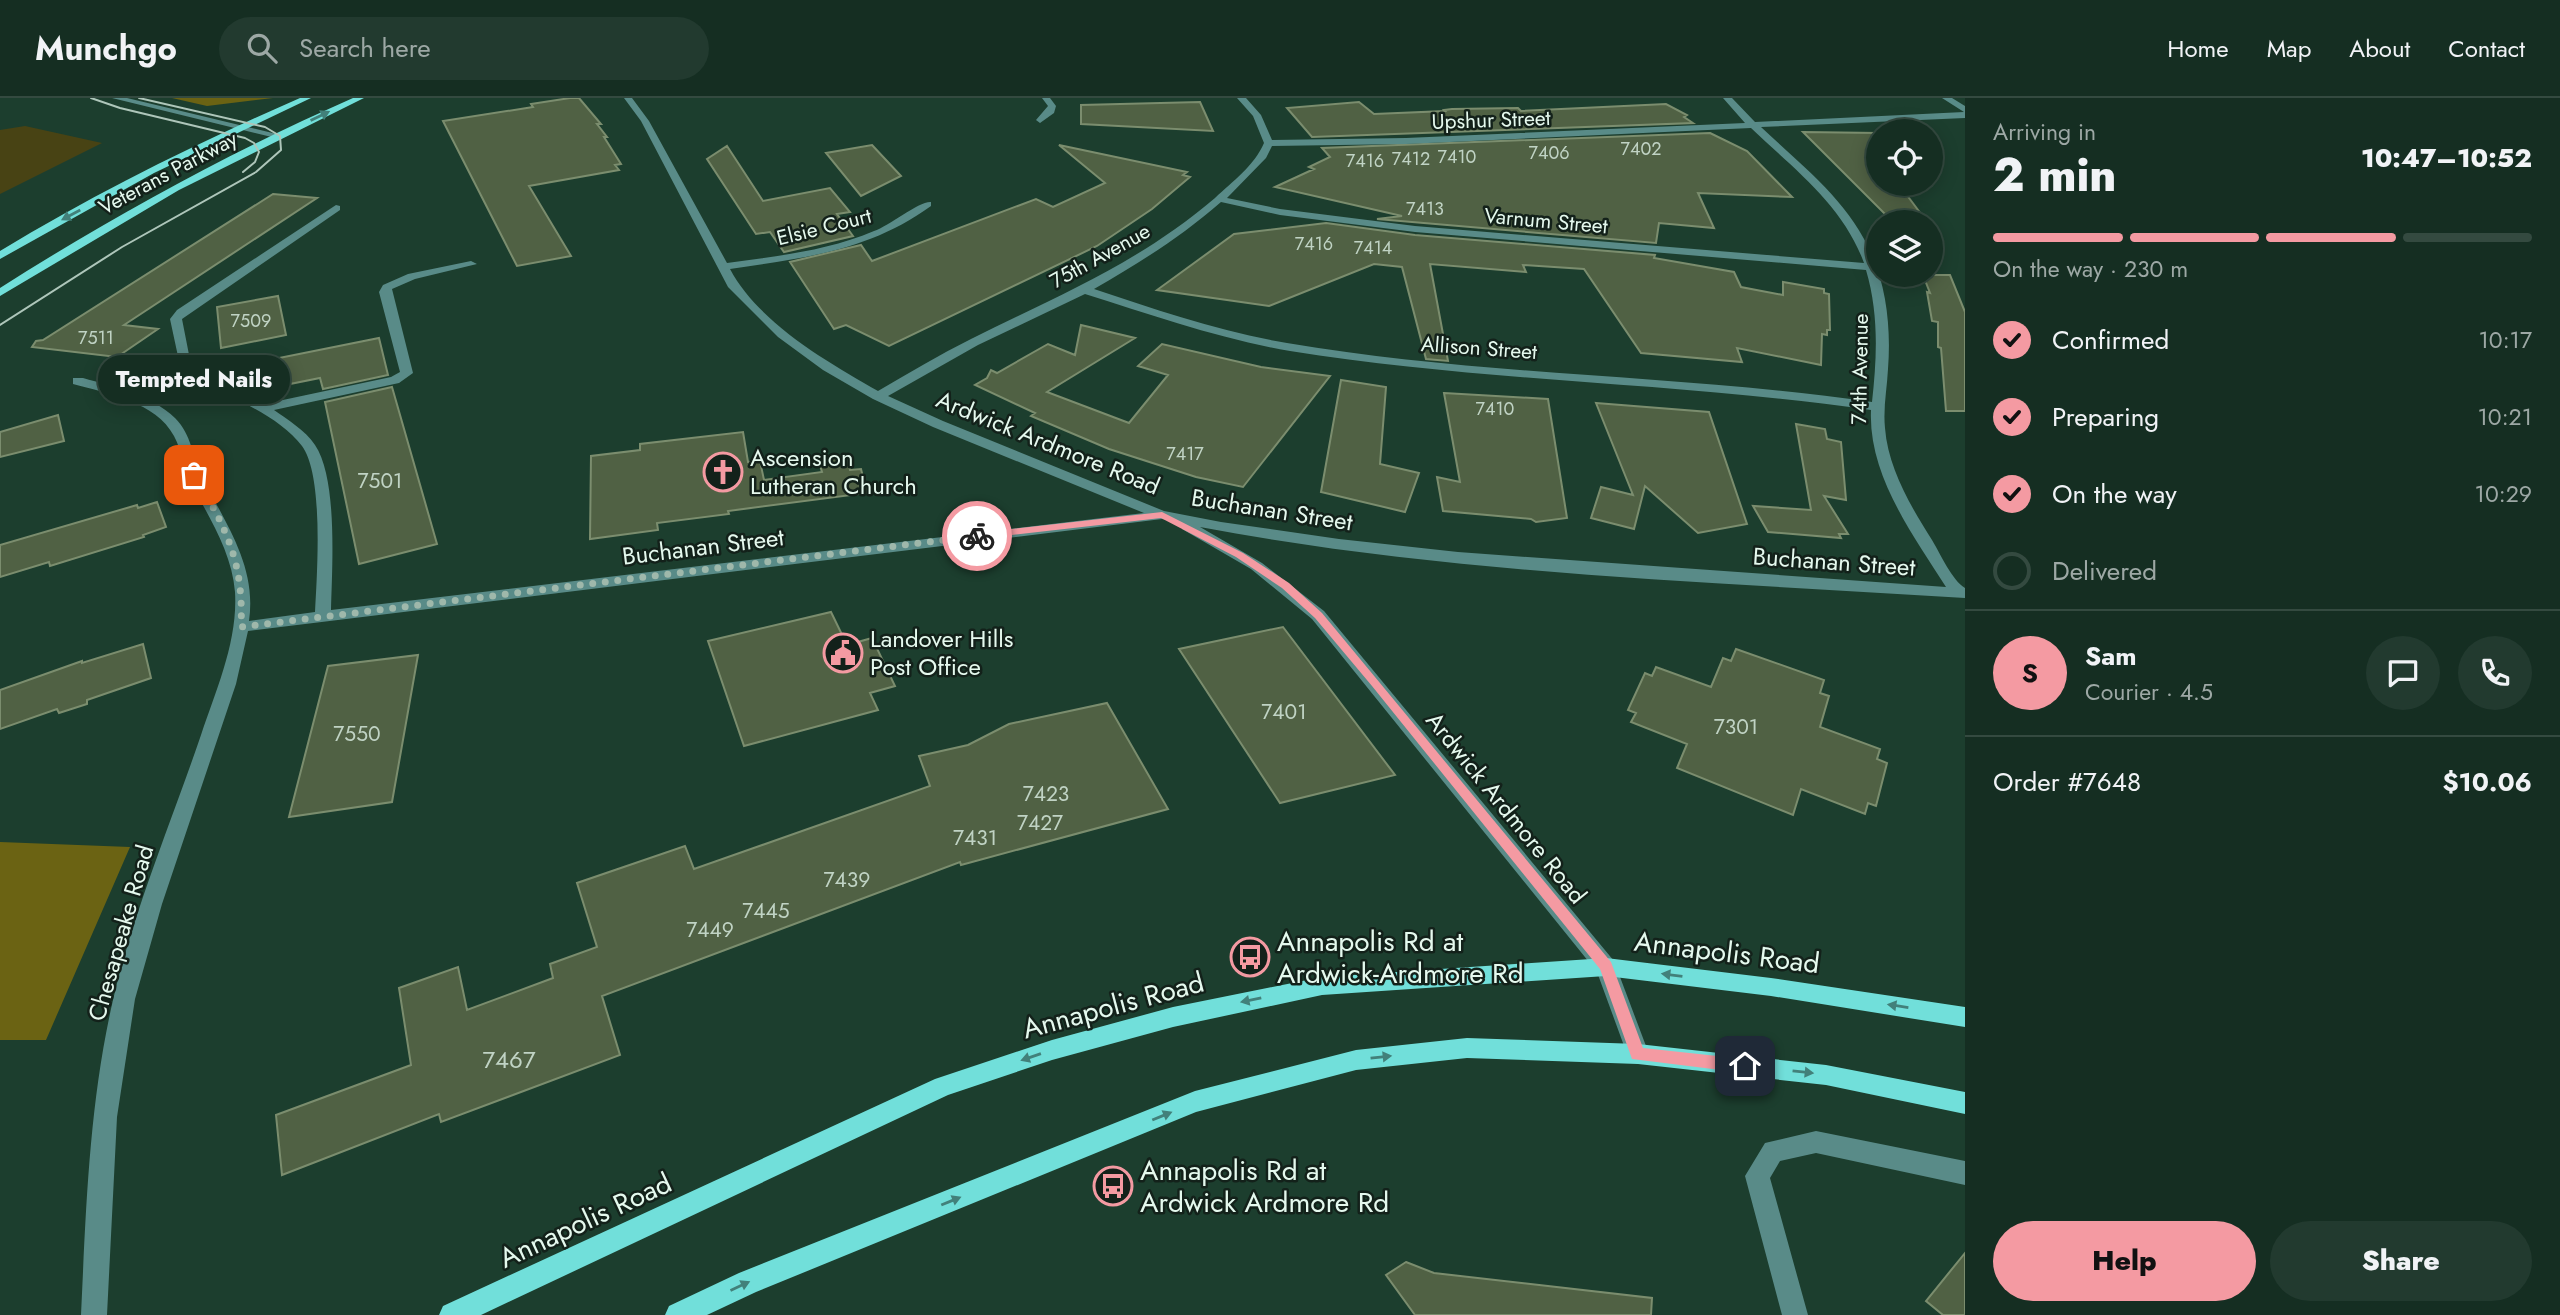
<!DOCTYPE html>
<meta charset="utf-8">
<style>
body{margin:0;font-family:Jost,sans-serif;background:#223a2f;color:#f1f3f6;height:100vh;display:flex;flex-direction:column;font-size:26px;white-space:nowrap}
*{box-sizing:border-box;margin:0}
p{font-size:23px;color:#9da8a5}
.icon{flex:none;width:38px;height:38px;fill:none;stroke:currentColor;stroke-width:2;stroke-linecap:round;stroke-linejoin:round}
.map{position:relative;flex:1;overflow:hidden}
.sheet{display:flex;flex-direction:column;background:#152e22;width:595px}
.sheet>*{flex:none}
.tools{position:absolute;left:1866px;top:21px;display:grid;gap:14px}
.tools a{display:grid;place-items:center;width:77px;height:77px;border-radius:50%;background:#152e22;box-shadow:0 4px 18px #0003,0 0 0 2px #344a40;font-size:35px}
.pin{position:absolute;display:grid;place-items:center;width:60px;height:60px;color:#fff;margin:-30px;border-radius:14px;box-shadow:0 4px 10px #0006}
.courier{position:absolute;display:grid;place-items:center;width:70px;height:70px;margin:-35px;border:5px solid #f49aa2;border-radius:50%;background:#fff;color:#222;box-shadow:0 2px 9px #0007}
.bubble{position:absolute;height:49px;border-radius:24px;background:#152e22;box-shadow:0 4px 18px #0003,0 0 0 2px #344a40;font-size:23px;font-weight:800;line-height:49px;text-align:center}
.summary em{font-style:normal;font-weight:800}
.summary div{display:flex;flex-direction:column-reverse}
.summary{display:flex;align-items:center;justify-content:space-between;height:119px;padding:0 28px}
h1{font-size:46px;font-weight:800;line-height:52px}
.bar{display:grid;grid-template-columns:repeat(4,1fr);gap:10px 7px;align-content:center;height:84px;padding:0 28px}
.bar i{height:9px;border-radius:5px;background:#344a40}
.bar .current{background:#f49aa2}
.bar p{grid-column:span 4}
.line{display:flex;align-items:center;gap:18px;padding:0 28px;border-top:2px solid #344a40}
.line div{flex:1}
.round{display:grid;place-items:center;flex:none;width:74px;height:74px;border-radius:37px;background:#223a2f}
ol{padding:0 28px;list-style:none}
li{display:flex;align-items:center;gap:21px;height:77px}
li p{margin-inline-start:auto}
li .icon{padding:7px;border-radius:50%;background:#f49aa2;color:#111;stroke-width:4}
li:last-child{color:#9da8a5}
li i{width:38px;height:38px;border:4px solid #344a40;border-radius:50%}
.cta{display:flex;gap:14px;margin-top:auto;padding:14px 28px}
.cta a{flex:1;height:80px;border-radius:42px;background:#f49aa2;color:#111;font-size:28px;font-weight:800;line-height:80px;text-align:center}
.cta a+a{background:#223a2f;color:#f1f3f6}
header{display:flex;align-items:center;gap:42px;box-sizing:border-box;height:98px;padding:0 35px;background:#152e22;border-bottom:2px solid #344a40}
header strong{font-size:33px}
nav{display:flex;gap:38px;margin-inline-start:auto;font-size:24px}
.search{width:490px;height:63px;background:#223a2f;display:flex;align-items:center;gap:18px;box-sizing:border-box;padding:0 24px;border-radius:38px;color:#9da8a5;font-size:26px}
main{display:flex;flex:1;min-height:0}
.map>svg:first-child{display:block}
.green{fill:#484314}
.forest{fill:#6b6313}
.building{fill:#506144;stroke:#7b8d6e;stroke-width:2}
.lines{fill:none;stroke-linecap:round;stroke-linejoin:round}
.minor{fill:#598b88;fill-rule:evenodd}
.major{fill:#71dfda;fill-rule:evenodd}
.tram{stroke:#aec6ba;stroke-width:2}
.oneway{fill:#42807a}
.route{fill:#f49aa2}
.done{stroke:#9fb8ab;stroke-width:7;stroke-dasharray:0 12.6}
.labels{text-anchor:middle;stroke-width:5;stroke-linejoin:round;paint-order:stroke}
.far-number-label{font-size:18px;fill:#c0d3c4}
.far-street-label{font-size:21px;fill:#e5f9ee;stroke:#13211a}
.number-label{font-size:21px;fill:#c0d3c4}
.street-label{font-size:24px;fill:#e5f9ee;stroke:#13211a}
.poi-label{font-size:24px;fill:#e5f9ee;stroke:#13211a;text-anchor:start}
.near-number-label{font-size:24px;fill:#c0d3c4}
.near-poi-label{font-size:28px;fill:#e5f9ee;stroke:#13211a;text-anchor:start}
.near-street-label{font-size:28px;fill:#e5f9ee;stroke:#13211a}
</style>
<header>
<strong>Munchgo</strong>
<div class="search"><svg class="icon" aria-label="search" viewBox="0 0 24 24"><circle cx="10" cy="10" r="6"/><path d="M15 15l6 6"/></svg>Search here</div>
<nav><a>Home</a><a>Map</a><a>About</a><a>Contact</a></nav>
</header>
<main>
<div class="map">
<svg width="1965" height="1217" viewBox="0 0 1965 1217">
<rect width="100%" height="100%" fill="#1c3e2e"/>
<!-- green -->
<path class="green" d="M 25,28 L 102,45 L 0,96 L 0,32 Z"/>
<!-- forest -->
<path class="forest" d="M 172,0 L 273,0 L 207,8 Z
M 0,744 L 130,749 L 46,942 L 0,942 Z"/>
<!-- building -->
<path class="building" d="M 570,0 L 579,0 L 601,26 L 597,26 L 607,39 L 604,39 L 621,66 L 615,67 L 619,72 L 529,88 L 571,158 L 517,168 L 443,23 L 533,9 L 531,6 Z
M 1200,4 L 1213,33 L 1081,26 L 1081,7 Z
M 1359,4 L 1374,16 L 1445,13 L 1444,12 L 1452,11 L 1518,10 L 1521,13 L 1666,6 L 1687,17 L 1684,19 L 1693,25 L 1312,39 L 1287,10 Z
M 1803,34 L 1878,35 L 1878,86 L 1888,86 L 1894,92 L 1903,92 L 1927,124 L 1893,124 Z
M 1710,35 L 1747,53 L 1792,99 L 1698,95 L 1714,130 L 1659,125 L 1656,145 L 1377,121 L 1402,118 L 1275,89 L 1314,71 L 1309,69 L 1330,59 L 1322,50 Z
M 872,47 L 901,78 L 861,98 L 826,55 Z
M 1059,47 L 1187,74 L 1183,77 L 1190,79 L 1152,111 L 1097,148 L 889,248 L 846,227 L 834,231 L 790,164 L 861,147 L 872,163 L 1036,101 L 1053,109 L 1105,85 Z
M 727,48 L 763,103 L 830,90 L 850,114 L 837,116 L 853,138 L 784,154 L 770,134 L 756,136 L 707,61 Z
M 273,96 L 317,100 L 124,227 L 158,231 L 117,259 L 32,249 L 36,243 L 43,242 Z
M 1326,125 L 1415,137 L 1655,157 L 1654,160 L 1734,174 L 1741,189 L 1783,197 L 1783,184 L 1824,191 L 1824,195 L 1829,196 L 1830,232 L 1827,232 L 1827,237 L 1822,236 L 1821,267 L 1737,250 L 1742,264 L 1641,255 L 1584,171 L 1523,167 L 1526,174 L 1430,166 L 1448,263 L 1426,261 L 1402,169 L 1374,166 L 1269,208 L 1157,192 L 1234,136 Z
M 1923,177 L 1950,177 L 1965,214 L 1965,313 L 1946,313 L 1941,250 L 1938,249 L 1938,224 L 1932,223 L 1927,194 L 1930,195 Z
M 278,198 L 286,237 L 221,250 L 217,209 Z
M 1081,227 L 1135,240 L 1047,294 L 1129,325 L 1168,277 L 1138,268 L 1162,246 L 1261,269 L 1330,278 L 1243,389 L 1196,379 L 1109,351 L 1031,318 L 1035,315 L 975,287 L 987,280 L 991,272 L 997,275 L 1048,246 L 1075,257 Z
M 379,240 L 388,277 L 323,291 L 320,280 L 280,288 L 274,261 Z
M 1341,282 L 1386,289 L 1380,366 L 1419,375 L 1405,414 L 1321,394 Z
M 392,289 L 437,446 L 359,466 L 325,304 Z
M 1444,295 L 1548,301 L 1567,420 L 1536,424 L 1531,421 L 1443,413 L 1437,379 L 1460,384 Z
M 1596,305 L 1709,314 L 1747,426 L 1698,435 L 1645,388 L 1634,431 L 1591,420 L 1601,389 L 1633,397 Z
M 58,317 L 64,343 L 0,359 L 0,334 Z
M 1796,326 L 1825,331 L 1827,341 L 1841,344 L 1846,402 L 1824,398 L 1848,436 L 1839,436 L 1841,440 L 1768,434 L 1753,408 L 1811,412 Z
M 743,334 L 748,364 L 760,363 L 764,382 L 822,374 L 818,361 L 847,357 L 850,372 L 861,371 L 867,395 L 728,413 L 729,416 L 657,425 L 658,432 L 590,441 L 591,358 L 640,352 L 640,346 Z
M 157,404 L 166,429 L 143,437 L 144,439 L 50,468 L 49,464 L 0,479 L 0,447 L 137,407 L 138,410 Z
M 831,514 L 847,547 L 872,540 L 895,588 L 870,595 L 878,612 L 744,648 L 708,543 Z
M 1283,529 L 1395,677 L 1280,705 L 1179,551 Z
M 143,546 L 151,580 L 87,602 L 87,606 L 59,615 L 57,611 L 0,631 L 0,592 L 82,563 L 82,565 Z
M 1736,551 L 1824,582 L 1820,595 L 1829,598 L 1820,629 L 1880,651 L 1877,661 L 1887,665 L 1876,708 L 1868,705 L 1865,716 L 1801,691 L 1793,717 L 1677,670 L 1687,646 L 1631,624 L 1636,615 L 1628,612 L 1645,575 L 1652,578 L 1656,569 L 1711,589 L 1723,560 L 1731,563 Z
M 418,557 L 392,704 L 289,719 L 328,568 Z
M 1107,605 L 1168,711 L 961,767 L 960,764 L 602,898 L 620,957 L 441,1024 L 439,1016 L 282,1077 L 276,1017 L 411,967 L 399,890 L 458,869 L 467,912 L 553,880 L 550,866 L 597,849 L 577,785 L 685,748 L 694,771 L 930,688 L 919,658 L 968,647 L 1009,626 Z
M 1965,1155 L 1965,1217 L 1943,1217 L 1926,1203 Z
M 1406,1164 L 1434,1175 L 1652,1200 L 1651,1217 L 1415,1217 L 1386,1177 Z"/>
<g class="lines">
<!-- minor -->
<path class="minor" d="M 112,0 L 127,0 L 285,38 L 280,41 Z
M 624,0 L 632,0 L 649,23 L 727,165 C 777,158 827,153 874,133 C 889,128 919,103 931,104 L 931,108 C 869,153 804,160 730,171 C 759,225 826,263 878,293 C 909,275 939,257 971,241 C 1059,197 1139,165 1215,100 C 1233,83 1254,68 1264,45 L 1253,18 L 1237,0 L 1246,0 L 1261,17 L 1272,42 L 1406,40 L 1745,25 L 1723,0 L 1732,0 L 1755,24 L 1964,14 L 1942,0 L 1952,0 L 1965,8 L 1965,20 L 1761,29 C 1802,68 1849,103 1872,157 C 1887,192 1891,232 1888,271 C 1887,291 1883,310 1885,330 C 1888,370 1911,409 1932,442 C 1941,457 1952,482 1965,490 L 1965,500 C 1713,484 1448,476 1200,429 L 1262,465 L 1324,513 L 1614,863 L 1649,956 L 1646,963 L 1638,966 L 1630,963 L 1627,956 L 1597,874 L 1312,521 L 1251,471 L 1182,431 L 1182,425 L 1162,421 L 248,533 L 236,586 L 162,806 L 135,901 L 117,1019 L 107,1217 L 81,1217 C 86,1112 89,1006 113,902 C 134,812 171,725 201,637 C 216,592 238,543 235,494 C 232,455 210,421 192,387 C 184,371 182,353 174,338 C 156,304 107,295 73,286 L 73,280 L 83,280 C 114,289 151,297 175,320 C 192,337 192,358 202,378 C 225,426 257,467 249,523 L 315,514 C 317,476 324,378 302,348 C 276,314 219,294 182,277 L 170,221 L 177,212 L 336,107 L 340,108 L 340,112 L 182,221 L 192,272 L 264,306 L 391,279 L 400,274 L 379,194 L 383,187 L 408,176 L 471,163 L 477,166 L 415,181 L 392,191 L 413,275 L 399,285 L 274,312 C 288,322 305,332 315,347 C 338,381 332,470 331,512 L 1144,415 L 933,329 L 873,301 L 823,272 L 778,239 L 728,189 L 641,23 ZM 1751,30 C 1794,71 1843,107 1864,165 L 1415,128 L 1280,111 L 1227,100 L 1266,60 L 1272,48 L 1406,46 ZM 1221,104 L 1280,117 L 1415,134 L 1866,172 C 1879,216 1877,259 1872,304 C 1678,276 1480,278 1287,245 C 1221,234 1157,212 1094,191 C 1139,165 1181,139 1221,104 ZM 1085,196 C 1152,217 1220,241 1290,253 C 1482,284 1678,284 1871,312 C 1868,377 1913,437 1946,489 L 1458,454 L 1339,441 L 1221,424 L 1164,413 L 943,323 L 888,298 L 978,247 Z
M 1042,0 L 1050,0 L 1056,8 L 1054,15 L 1040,25 L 1036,22 L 1048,8 Z
M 1816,1033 L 1965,1063 L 1965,1087 L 1816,1055 L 1780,1063 L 1770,1080 L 1808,1217 L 1782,1217 L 1745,1078 L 1765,1045 Z"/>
<!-- major -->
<path class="major" d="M 300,0 L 311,0 L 154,75 L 0,161 L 0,153 C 96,95 197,45 300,0 Z
M 353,0 L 364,0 L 179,92 L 0,198 L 0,190 C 113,118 230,54 353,0 Z
M 1606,860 L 1771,880 L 1965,909 L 1965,929 L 1771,898 L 1606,878 L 1322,897 L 1173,929 L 1052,962 L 948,997 L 481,1217 L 439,1217 L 443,1208 L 935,981 L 1052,942 L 1173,909 L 1322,879 Z
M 1467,940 L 1638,946 L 1826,967 L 1965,994 L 1965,1016 L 1826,987 L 1638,966 L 1467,960 L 1356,972 L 1196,1014 L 756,1194 L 707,1217 L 665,1217 L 669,1208 L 739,1175 L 1195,993 L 1356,952 Z"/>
<!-- tram -->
<path class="tram" d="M 91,0 L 120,10 L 245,40 L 254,45 L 259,54 L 255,64 L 243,74
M 0,227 L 122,149 L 256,74 L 281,52 L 280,38 L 265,29 L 139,0"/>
</g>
<!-- one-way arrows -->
<defs><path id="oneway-solid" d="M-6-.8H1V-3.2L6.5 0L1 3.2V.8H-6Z" transform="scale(1.75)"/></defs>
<g class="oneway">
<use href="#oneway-solid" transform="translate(320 18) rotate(-26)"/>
<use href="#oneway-solid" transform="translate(71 117) rotate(152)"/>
<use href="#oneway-solid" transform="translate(1672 877) rotate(-173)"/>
<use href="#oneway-solid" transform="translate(1251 902) rotate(168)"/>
<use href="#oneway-solid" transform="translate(1898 908) rotate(-171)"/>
<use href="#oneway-solid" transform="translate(1031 959) rotate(161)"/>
<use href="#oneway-solid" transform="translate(1381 959) rotate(-6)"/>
<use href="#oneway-solid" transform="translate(1803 974) rotate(6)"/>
<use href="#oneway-solid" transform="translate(1162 1018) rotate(-22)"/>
<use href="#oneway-solid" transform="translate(951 1103) rotate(-22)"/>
<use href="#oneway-solid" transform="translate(740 1188) rotate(-25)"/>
</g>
<!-- route -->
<path class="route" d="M 1162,414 L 1243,455 L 1289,485 L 1322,515 L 1611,864 L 1643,950 L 1745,961 L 1752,968 L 1750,973 L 1745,975 L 1632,961 L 1600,871 L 1372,588 L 1315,520 L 1282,490 L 1236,459 L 1161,420 L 977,441 L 972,438 L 977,435 Z"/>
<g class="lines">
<!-- done -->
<path class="done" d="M 194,377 C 227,430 244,466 241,529 L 977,438"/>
</g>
<!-- icons -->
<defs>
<symbol id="church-ring" viewBox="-11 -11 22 22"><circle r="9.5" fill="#13211a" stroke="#f49aa2" stroke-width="1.5"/><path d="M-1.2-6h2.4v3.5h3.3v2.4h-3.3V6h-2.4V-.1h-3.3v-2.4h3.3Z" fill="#f49aa2"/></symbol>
<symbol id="civic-ring" viewBox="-11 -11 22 22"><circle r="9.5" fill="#13211a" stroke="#f49aa2" stroke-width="1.5"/><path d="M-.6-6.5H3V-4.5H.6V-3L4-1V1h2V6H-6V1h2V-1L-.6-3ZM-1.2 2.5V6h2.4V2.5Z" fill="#f49aa2"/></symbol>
<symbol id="bus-ring" viewBox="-11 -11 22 22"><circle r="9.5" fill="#13211a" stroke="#f49aa2" stroke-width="1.5"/><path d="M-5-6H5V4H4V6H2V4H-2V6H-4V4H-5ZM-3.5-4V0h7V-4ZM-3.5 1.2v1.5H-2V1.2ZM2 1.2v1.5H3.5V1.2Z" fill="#f49aa2"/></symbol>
</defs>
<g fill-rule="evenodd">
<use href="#church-ring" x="701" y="352" width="44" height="44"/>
<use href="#civic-ring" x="821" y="533" width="44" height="44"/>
<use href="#bus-ring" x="1228" y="837" width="44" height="44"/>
<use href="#bus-ring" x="1091" y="1066" width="44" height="44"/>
</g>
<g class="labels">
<!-- far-number labels -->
<g class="far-number-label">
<text x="1641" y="57">7402</text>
<text x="1549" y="61">7406</text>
<text x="1457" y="65">7410</text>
<text x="1411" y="67">7412</text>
<text x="1365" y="69">7416</text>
<text x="1425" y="117">7413</text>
<text x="1314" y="152">7416</text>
<text x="1373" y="156">7414</text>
<text x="251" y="229">7509</text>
<text x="96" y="246">7511</text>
<text x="1495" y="317">7410</text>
<text x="1185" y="362">7417</text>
</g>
<!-- far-street labels -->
<g class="far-street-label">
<text transform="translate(1491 22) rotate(-2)" y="7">Upshur Street</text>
<text transform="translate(168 75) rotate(-28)" y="7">Veterans Parkway</text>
<text transform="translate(1546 123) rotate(5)" y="7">Varnum Street</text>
<text transform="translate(824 129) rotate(-14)" y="7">Elsie Court</text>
<text transform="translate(1100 158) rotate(-29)" y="7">75th Avenue</text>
<text transform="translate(1479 250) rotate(4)" y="7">Allison Street</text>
<text transform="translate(1860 271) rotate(-89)" y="7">74th Avenue</text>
</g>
<!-- number labels -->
<g class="number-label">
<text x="380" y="390">7501</text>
<text x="1284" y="621">7401</text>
<text x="1736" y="636">7301</text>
<text x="357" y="643">7550</text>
<text x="1046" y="703">7423</text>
<text x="1040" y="732">7427</text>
<text x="975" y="747">7431</text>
<text x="847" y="789">7439</text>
<text x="766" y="820">7445</text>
<text x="710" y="839">7449</text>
</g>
<!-- street labels -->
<g class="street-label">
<text transform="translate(1048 345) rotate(22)" y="8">Ardwick Ardmore Road</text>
<text transform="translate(1272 412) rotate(9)" y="8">Buchanan Street</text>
<text transform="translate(703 449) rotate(-7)" y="8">Buchanan Street</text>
<text transform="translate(1834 464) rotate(4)" y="8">Buchanan Street</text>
<text transform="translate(1506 710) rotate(51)" y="8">Ardwick Ardmore Road</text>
<text transform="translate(121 835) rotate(-74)" y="8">Chesapeake Road</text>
</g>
<!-- poi labels -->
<g class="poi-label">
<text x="750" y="368">Ascension<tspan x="750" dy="28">Lutheran Church</tspan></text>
<text x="870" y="549">Landover Hills<tspan x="870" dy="28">Post Office</tspan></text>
</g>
<!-- near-number labels -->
<g class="near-number-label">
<text x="509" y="970">7467</text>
</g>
<!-- near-poi labels -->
<g class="near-poi-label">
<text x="1277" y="853">Annapolis Rd at<tspan x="1277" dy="32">Ardwick-Ardmore Rd</tspan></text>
<text x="1140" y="1082">Annapolis Rd at<tspan x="1140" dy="32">Ardwick Ardmore Rd</tspan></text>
</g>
<!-- near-street labels -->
<g class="near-street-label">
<text transform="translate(1727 854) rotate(7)" y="10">Annapolis Road</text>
<text transform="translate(1113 907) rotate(-15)" y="10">Annapolis Road</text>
<text transform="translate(585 1122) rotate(-25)" y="10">Annapolis Road</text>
</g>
</g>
</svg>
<div class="tools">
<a><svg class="icon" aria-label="locate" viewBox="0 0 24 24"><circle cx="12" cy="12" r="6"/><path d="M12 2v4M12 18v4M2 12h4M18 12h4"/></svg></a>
<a><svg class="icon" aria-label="layers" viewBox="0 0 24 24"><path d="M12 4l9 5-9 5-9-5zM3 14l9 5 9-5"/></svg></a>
</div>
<div class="pin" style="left:194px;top:377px;background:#ea580c"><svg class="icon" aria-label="bag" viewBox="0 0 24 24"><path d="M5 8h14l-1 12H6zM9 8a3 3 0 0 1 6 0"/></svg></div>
<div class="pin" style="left:1745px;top:968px;background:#1f2937"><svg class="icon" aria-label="home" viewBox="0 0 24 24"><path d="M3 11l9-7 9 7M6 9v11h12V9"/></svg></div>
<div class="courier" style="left:977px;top:438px"><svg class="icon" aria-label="bike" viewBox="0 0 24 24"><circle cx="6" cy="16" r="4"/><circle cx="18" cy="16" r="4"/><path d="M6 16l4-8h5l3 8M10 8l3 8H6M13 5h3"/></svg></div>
<div class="bubble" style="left:98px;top:257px;width:192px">Tempted Nails</div>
</div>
<section class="sheet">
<div class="summary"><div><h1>2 min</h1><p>Arriving in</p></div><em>10:47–10:52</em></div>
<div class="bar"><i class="current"></i><i class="current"></i><i class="current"></i><i></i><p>On the way · 230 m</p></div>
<ol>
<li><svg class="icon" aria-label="check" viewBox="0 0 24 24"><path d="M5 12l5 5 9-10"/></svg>Confirmed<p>10:17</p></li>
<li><svg class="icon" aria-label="check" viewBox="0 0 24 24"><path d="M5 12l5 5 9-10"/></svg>Preparing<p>10:21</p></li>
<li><svg class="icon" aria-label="check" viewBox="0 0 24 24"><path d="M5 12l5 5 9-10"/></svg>On the way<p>10:29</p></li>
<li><i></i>Delivered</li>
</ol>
<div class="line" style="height:126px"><b class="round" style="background:#f49aa2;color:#111">S</b><div><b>Sam</b><p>Courier · 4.5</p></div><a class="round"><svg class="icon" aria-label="chat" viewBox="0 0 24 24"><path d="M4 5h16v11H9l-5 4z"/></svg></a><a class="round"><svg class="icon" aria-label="phone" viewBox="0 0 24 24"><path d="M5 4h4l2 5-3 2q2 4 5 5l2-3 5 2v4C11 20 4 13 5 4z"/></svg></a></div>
<div class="line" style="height:91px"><div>Order #7648</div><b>$10.06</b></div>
<div class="cta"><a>Help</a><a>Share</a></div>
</section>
</main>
